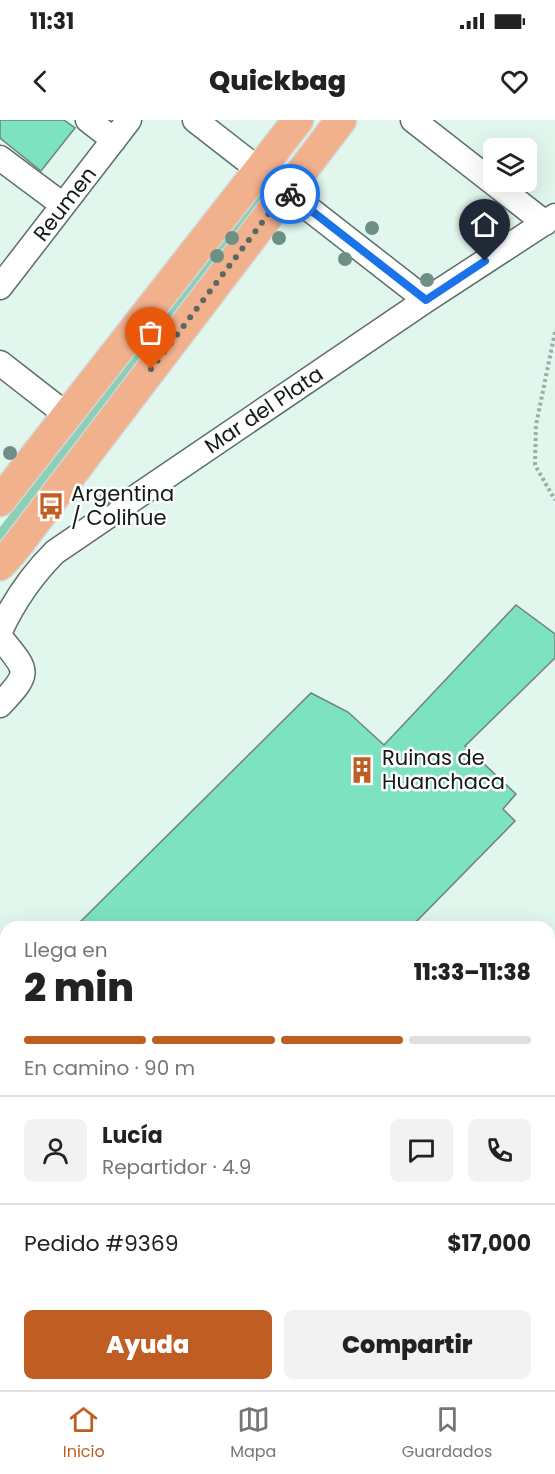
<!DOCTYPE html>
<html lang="es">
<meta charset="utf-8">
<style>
body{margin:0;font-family:Poppins,sans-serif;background:#f2f2f2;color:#222;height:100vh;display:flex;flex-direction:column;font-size:22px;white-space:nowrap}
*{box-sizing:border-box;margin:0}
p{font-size:20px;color:#767676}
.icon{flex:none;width:33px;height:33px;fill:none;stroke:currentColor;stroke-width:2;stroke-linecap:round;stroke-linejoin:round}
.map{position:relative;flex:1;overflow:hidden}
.drawer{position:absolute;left:0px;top:801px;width:555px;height:470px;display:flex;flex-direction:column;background:#fff;border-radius:18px 18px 0 0;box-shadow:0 6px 24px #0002}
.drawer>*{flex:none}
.tools{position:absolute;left:483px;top:18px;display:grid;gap:12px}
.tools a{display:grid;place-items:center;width:54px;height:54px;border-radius:9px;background:#fff;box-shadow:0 6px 24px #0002;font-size:30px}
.pin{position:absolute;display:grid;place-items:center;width:51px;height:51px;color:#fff;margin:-62px -26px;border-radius:50% 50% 50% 0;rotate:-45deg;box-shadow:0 0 6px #0007}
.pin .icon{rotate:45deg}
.courier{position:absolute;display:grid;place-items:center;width:60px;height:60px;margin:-30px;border:4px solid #1a73e8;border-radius:50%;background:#fff;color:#222;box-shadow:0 2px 8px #0007}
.head em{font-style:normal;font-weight:800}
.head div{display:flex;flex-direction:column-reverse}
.head{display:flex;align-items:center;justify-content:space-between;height:102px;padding:0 24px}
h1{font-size:39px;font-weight:800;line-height:45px}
.bar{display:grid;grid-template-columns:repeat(4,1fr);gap:9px 6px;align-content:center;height:72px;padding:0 24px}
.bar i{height:8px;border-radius:4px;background:#e0e0e0}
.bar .selected{background:#bf5d22}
.bar p{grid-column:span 4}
.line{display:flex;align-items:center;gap:15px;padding:0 24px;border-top:2px solid #e0e0e0}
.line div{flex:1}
.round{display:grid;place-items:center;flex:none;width:63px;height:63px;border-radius:9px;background:#f2f2f2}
.cta{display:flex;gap:12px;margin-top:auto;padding:12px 24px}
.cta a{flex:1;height:69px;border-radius:9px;background:#bf5d22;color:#fff;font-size:24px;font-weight:800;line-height:69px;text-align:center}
.cta a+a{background:#f2f2f2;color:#222}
.status{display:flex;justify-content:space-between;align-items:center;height:42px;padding:0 30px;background:#fff;direction:ltr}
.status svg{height:16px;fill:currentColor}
header{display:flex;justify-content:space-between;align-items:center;height:78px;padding:0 24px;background:#fff;font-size:27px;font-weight:800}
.tabs{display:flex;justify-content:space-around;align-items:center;height:84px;border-top:2px solid #e0e0e0;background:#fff;font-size:16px;color:#767676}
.tabs a{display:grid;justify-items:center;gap:3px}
.tabs .selected{color:#bf5d22}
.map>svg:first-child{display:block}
.built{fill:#ceebdf}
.green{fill:#8bd0b6}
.building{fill:#7de2bf;stroke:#70837b;stroke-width:1.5}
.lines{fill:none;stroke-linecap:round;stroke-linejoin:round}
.minor-casing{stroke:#5c6e67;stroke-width:27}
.major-casing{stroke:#d4d6d5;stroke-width:33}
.path{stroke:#9dada6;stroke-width:4;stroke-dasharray:3 3;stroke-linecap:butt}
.minor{stroke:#fff;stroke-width:24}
.major{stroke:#f2b18d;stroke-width:30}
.tree{fill:#6e9084}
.done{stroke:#5a6762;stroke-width:6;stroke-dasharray:0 10.8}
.route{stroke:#1a73e8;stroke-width:8}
.labels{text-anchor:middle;stroke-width:5;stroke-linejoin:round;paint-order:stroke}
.street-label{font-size:21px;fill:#121a17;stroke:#fff}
.poi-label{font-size:21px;fill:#121a17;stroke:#fff;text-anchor:start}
</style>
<div class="status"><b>11:31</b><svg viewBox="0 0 49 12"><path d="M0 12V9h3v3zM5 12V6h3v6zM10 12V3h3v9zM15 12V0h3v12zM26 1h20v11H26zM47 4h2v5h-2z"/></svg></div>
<header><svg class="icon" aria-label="back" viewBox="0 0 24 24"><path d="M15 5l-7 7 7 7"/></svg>Quickbag<svg class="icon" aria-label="heart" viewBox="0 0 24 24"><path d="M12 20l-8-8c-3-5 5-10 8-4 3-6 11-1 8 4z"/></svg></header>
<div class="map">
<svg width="555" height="1270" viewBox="0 0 555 1270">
<rect width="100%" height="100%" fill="#e1f6ed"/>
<!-- built -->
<path class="built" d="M 0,1100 L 6,1106 L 6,1264 L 230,1264 L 239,1270 L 0,1270 Z"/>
<!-- green -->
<path class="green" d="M 261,73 L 269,79 L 0,429 L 0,407 Z"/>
<!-- building -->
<path class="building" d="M 0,0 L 64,0 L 75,8 L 41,51 L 0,18 Z
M 516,485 L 555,514 L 555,538 L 465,626 L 516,674 L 503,689 L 515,701 L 411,807 L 75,807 L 311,573 L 348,592 L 384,625 Z
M 555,859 L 555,921 L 551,925 L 555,930 L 555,953 L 549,948 L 549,865 Z
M 549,973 L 555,980 L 555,1003 L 549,997 Z
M 549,1178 L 555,1184 L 555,1196 L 549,1202 Z
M 6,1221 L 6,1260 L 0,1264 L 0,1225 Z
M 92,1264 L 138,1264 L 130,1270 L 84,1270 Z"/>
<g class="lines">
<defs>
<path id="minor" d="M 88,0 L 114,20
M 195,0 L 426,180
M 413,0 L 545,103
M 0,38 L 63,85
M 0,167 L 129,0
M 0,243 L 68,296
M 0,511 C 14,481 32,455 55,432 L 426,180 L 555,96
M 0,517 C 28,552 32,551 0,585
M 0,1139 L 6,1144
M 188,1264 L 191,1270
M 217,1264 L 227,1270"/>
<path id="major" d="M 0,381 L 298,0
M 0,445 L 13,431 L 341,0"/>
</defs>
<!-- minor casing -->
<use href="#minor" class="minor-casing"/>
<!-- major casing -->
<use href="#major" class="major-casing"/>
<!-- path -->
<path class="path" d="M 555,212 L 536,305 L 535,345 L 555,380
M 0,1170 L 6,1174
M 0,1211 L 6,1206"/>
<!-- minor -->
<use href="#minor" class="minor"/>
<!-- major -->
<use href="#major" class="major"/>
</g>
<!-- trees -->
<g class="tree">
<circle cx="372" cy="108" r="7"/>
<circle cx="232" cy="118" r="7"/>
<circle cx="279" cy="118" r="7"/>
<circle cx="217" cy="136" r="7"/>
<circle cx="345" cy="139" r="7"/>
<circle cx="427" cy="160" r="7"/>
<circle cx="10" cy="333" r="7"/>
<circle cx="105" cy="380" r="7"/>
</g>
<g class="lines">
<!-- done -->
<path class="done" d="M 151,249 L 286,71 L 290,74"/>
<!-- route -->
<path class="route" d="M 290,74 L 426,180 L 485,141"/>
</g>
<!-- icons -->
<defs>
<symbol id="bus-bare" viewBox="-9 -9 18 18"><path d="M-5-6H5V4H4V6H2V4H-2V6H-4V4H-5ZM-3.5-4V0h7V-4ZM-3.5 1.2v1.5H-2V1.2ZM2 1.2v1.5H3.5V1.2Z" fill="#bf5d22" stroke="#fff" stroke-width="2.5" paint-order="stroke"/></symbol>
<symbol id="building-bare" viewBox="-9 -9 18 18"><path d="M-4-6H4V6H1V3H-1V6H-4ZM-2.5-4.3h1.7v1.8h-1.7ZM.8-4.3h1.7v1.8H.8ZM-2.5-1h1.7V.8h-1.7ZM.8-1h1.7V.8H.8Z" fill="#bf5d22" stroke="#fff" stroke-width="2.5" paint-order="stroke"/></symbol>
</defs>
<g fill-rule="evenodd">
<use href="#bus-bare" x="32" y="367" width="38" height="38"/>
<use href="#building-bare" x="343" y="631" width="38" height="38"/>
</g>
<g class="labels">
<!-- street labels -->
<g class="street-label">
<text transform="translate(65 84) rotate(-52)" y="7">Reumen</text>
<text transform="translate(264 290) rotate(-34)" y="7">Mar del Plata</text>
</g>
<!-- poi labels -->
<g class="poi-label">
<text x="71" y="381">Argentina<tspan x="71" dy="24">/ Colihue</tspan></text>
<text x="382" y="645">Ruinas de<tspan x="382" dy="24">Huanchaca</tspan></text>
</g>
</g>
</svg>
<div class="tools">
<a><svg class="icon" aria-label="layers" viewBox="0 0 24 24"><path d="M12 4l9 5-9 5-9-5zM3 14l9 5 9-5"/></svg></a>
</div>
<div class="pin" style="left:151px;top:249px;background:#ea580c"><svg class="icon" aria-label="bag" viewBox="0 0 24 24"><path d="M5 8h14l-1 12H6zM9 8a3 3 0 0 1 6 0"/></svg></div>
<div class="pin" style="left:485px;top:141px;background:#1f2937"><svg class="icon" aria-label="home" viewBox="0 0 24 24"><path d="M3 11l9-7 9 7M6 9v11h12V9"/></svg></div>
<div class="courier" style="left:290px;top:74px"><svg class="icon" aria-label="bike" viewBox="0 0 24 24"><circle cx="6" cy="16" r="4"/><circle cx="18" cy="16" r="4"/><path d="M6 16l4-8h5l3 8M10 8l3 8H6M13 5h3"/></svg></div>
<section class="drawer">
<div class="head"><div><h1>2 min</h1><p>Llega en</p></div><em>11:33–11:38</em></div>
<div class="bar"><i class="selected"></i><i class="selected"></i><i class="selected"></i><i></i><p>En camino · 90 m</p></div>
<div class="line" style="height:108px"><a class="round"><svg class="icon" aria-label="person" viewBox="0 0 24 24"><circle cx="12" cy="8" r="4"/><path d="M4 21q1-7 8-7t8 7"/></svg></a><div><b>Lucía</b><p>Repartidor · 4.9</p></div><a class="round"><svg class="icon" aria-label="chat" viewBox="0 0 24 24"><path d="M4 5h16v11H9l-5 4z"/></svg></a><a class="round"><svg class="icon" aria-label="phone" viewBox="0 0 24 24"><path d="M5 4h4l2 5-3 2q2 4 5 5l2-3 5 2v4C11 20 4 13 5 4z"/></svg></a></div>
<div class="line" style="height:78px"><div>Pedido #9369</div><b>$17,000</b></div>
<div class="cta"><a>Ayuda</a><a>Compartir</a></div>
</section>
</div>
<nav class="tabs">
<a class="selected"><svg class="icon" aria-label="home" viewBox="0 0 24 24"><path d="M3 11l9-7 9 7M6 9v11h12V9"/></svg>Inicio</a>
<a><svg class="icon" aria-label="map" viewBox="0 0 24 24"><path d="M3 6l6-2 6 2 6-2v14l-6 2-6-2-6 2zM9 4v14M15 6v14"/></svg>Mapa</a>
<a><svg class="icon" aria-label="saved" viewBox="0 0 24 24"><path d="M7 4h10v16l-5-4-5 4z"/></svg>Guardados</a>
</nav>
